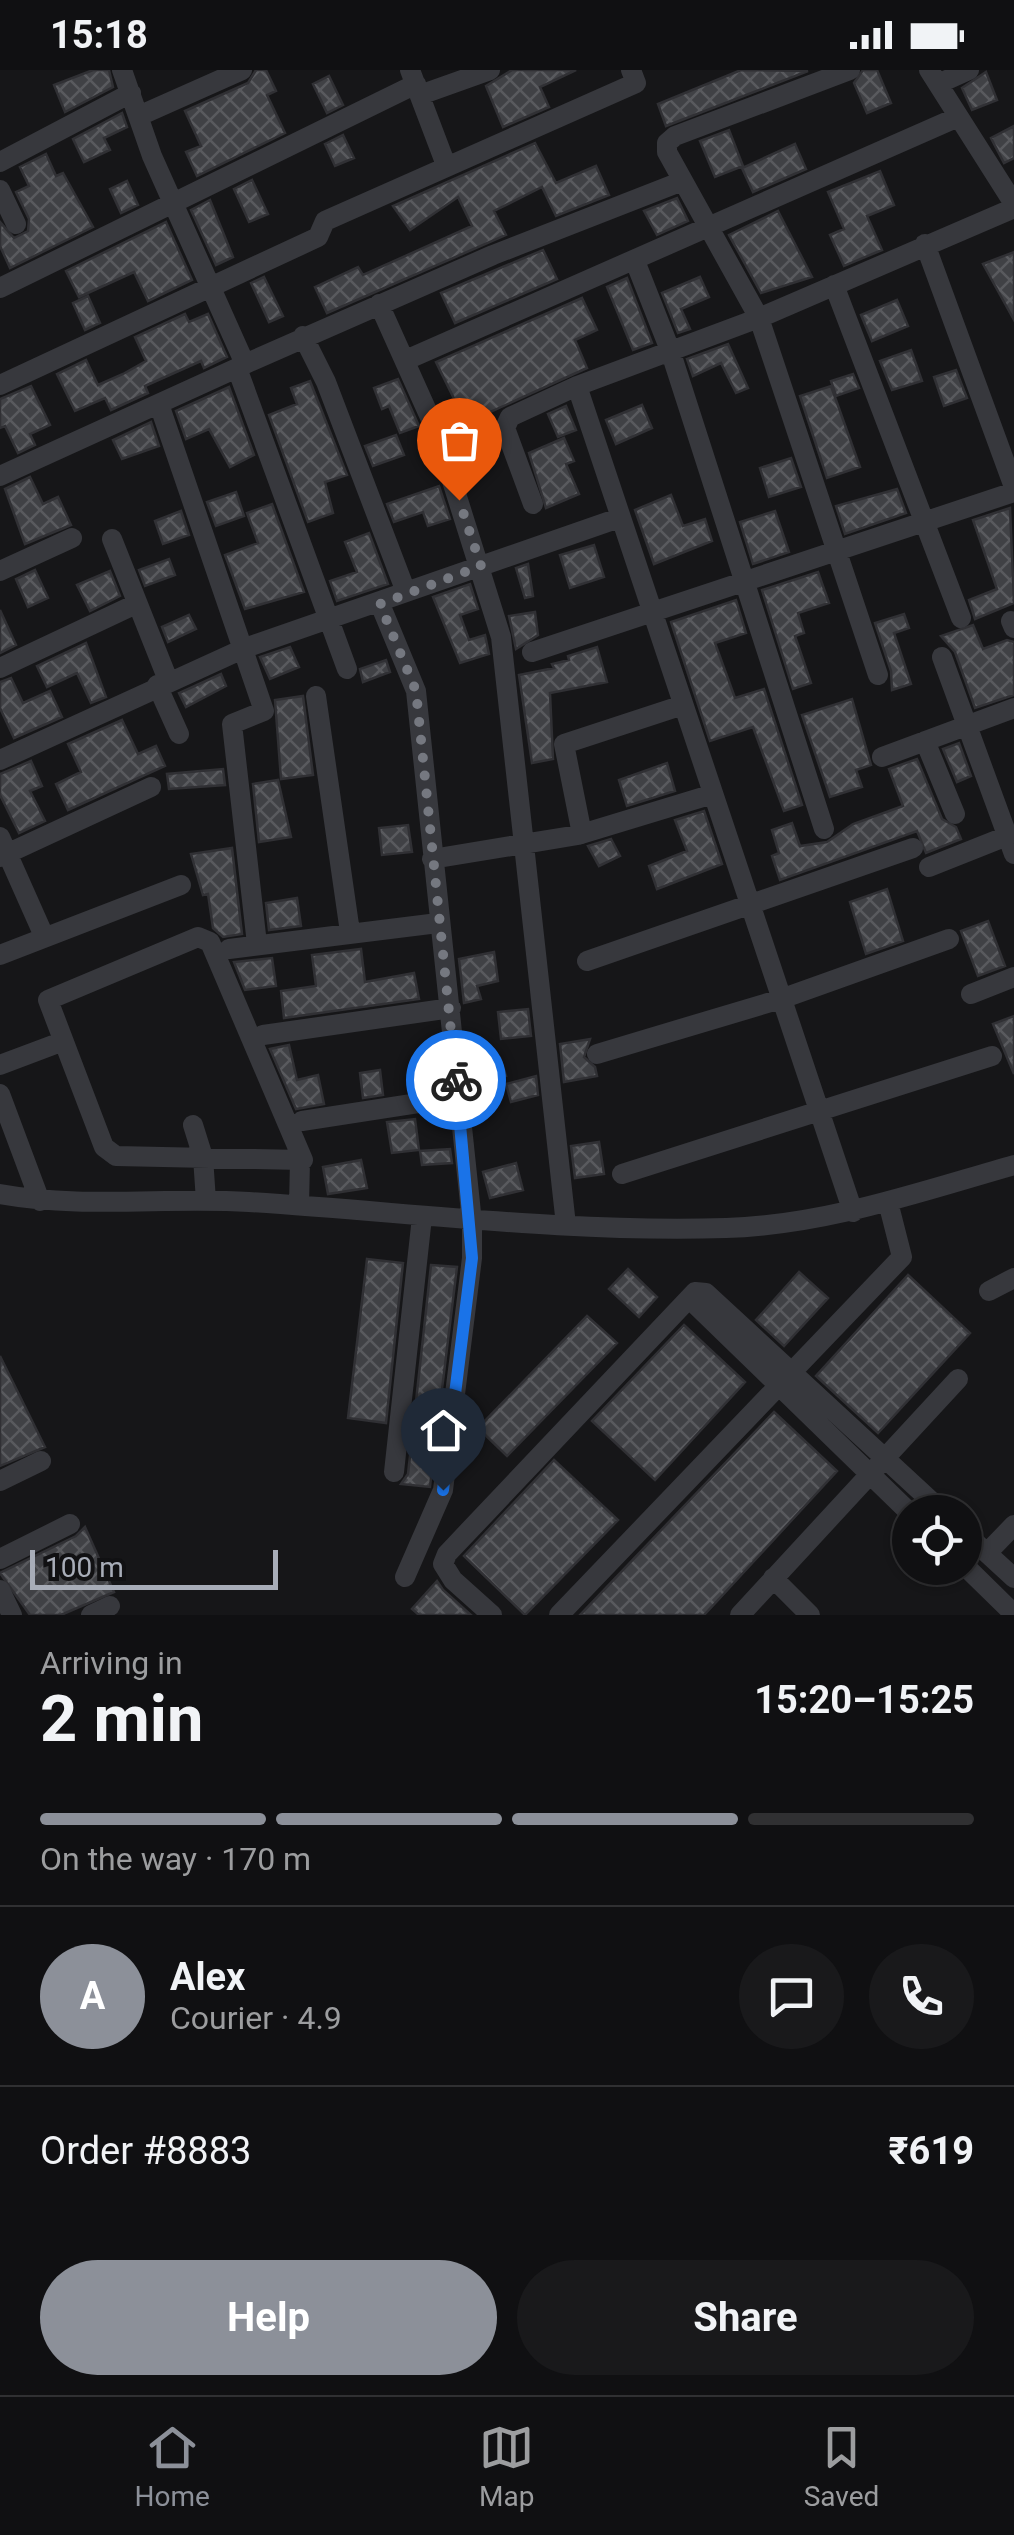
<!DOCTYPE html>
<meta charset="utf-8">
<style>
body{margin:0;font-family:Roboto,sans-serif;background:#19191b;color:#f1f3f6;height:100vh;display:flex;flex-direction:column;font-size:38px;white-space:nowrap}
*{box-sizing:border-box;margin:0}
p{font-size:32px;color:#9c9d9f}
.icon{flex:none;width:55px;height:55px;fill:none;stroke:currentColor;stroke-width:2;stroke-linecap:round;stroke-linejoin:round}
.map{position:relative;height:1545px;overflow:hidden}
.side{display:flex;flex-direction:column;background:#101012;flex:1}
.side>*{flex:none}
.tools{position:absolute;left:892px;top:1425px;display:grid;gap:20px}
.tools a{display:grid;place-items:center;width:90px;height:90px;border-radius:50%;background:#101012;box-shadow:0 2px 8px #0004,0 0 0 2px #303032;font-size:50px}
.scale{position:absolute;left:30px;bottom:25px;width:248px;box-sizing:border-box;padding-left:10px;border:5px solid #a8adb8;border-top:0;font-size:28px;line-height:35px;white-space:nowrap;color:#a8adb8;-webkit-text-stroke:8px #111113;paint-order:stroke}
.pin{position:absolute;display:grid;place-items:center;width:85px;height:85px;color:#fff;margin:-102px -42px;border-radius:50% 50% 50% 0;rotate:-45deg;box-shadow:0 0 10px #0007}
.pin .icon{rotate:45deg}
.courier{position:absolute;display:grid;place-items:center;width:100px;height:100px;margin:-50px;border:8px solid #1a73e8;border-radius:50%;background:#fff;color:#222;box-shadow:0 2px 12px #0007}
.summary em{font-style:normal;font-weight:700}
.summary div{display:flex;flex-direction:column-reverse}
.summary{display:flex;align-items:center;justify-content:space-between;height:170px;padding:0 40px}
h1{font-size:65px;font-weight:700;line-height:75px}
.bar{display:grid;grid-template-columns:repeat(4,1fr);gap:15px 10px;align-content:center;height:120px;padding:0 40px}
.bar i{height:12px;border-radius:8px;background:#303032}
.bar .active{background:#8c9099}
.bar p{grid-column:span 4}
.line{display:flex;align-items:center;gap:25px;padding:0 40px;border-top:2px solid #303032}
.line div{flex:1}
.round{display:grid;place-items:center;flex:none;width:105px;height:105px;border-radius:52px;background:#19191b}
.button{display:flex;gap:20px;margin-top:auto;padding:20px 40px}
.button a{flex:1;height:115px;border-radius:60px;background:#8c9099;color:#fff;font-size:40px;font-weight:700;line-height:115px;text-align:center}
.button a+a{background:#19191b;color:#f1f3f6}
.status{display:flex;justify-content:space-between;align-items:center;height:70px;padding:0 50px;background:#101012;direction:ltr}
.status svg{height:28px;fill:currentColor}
.tabs{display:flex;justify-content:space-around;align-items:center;height:140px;border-top:2px solid #303032;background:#101012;font-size:28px;color:#9c9d9f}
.tabs a{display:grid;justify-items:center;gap:5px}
.tabs .active{color:#8c9099}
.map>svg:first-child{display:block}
.building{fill:url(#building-cross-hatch);stroke:#303034;stroke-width:2.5}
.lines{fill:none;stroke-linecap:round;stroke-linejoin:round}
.minor{stroke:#37383d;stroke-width:20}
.done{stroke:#757880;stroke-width:10;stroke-dasharray:0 18}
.route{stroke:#1a73e8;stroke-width:12}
</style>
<div class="status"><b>15:18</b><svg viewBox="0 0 49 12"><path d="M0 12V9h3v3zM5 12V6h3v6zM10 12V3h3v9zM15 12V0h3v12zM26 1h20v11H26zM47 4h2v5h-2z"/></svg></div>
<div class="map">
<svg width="1014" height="1545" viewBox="0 0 1014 1545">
<defs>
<pattern id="building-cross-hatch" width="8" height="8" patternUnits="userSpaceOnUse" patternTransform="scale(2.5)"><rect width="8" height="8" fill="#404145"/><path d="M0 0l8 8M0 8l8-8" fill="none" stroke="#595a5e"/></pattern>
</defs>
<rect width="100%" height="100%" fill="#161618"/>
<!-- building -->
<path class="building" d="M 93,0 L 109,0 L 113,17 L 65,42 L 54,15 Z
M 256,0 L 266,0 L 276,21 L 267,25 L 285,63 L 197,106 L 186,82 L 201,76 L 185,41 L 248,13 Z
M 512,0 L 576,0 L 540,17 L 549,37 L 503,57 L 486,16 Z
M 741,0 L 808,1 L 666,56 L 658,34 Z
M 863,0 L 877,0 L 891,33 L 867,43 L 854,13 Z
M 986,2 L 997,30 L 972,40 L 962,18 Z
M 329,6 L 343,35 L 327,43 L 313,14 Z
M 122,43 L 127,57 L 104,68 L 110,80 L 84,92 L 73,69 Z
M 1014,56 L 1014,88 L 1004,93 L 991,68 Z
M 729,60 L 743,96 L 715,107 L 700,71 Z
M 343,65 L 354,88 L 335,96 L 325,74 Z
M 535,73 L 556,113 L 596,96 L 609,125 L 556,146 L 542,117 L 494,141 L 506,165 L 327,243 L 315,217 L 358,197 L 363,205 L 472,156 L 458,127 L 410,160 L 393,136 Z
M 795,74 L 806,99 L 753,122 L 742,98 Z
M 46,84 L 56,106 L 63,103 L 93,157 L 10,198 L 0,176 L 0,152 L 14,168 L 28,161 L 29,149 L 16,122 L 29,116 L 20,97 Z
M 880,101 L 894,135 L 867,146 L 882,180 L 844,196 L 830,165 L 844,159 L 828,122 Z
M 252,110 L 268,144 L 249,152 L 234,119 Z
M 127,111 L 138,135 L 121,143 L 110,119 Z
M 677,128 L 688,151 L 657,165 L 644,141 Z
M 210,130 L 233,187 L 216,195 L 191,140 Z
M 778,141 L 812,207 L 761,223 L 729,165 Z
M 166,152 L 192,210 L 148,231 L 134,202 L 79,227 L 66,201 Z
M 543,180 L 557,209 L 455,253 L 441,223 Z
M 1014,182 L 1014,250 L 983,194 Z
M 264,207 L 283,246 L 269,252 L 251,213 Z
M 700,207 L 709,227 L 681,239 L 690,259 L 678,263 L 662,223 Z
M 627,208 L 652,273 L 633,280 L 607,217 Z
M 88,226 L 100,253 L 85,260 L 73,233 Z
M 582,228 L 597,260 L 575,270 L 587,298 L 466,353 L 436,292 Z
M 897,230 L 908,256 L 872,271 L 861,245 Z
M 185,244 L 189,252 L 208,244 L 227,287 L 204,298 L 201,291 L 145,316 L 148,323 L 111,340 L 105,328 L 75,341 L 57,304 L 86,290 L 98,315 L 123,304 L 146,291 L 135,267 Z
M 728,274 L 748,318 L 736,323 L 721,293 L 693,306 L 687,289 Z
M 911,280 L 922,311 L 892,320 L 880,291 Z
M 956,300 L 967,328 L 944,336 L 934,307 Z
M 853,304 L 859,318 L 836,326 L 831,311 Z
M 398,309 L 419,356 L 400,363 L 389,336 L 382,339 L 374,318 Z
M 310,311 L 347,405 L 325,412 L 333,443 L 308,452 L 269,345 L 297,334 L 291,318 Z
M 31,316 L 50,355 L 30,364 L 35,375 L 18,383 L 5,356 L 0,358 L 0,329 Z
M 831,316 L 860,397 L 827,408 L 800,326 Z
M 229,317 L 254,385 L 230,397 L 209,359 L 186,369 L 176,341 Z
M 642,335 L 652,358 L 616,374 L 606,350 Z
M 566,336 L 576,360 L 558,367 L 548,344 Z
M 151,352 L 159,376 L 122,389 L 113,370 Z
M 396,365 L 404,385 L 373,396 L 365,376 Z
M 564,368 L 574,391 L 566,394 L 579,424 L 546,438 L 529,383 Z
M 791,388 L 801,417 L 769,427 L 760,398 Z
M 30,407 L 43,434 L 58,427 L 71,455 L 25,474 L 5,419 Z
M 439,416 L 450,449 L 428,456 L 423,442 L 394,452 L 387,434 Z
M 897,419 L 906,443 L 845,464 L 836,436 Z
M 236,422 L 244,446 L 216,456 L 207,432 Z
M 671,425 L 683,456 L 705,449 L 712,471 L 654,494 L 635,440 Z
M 272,434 L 304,522 L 245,539 L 225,485 L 258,473 L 247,443 Z
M 1010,438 L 1014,533 L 975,549 L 969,530 L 997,519 L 973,450 Z
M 181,441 L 189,465 L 163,474 L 155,451 Z
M 775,441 L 789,482 L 753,494 L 740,452 Z
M 369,463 L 388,514 L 337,531 L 330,511 L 357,502 L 345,472 Z
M 594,475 L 604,507 L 570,518 L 560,485 Z
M 169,489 L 175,505 L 145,516 L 139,500 Z
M 528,494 L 533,526 L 525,528 L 516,498 Z
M 35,500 L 48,528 L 28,537 L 16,509 Z
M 110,501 L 120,526 L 90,541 L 77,515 Z
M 818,502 L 829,533 L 798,543 L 804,563 L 795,566 L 811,613 L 793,619 L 762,520 Z
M 470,514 L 478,539 L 460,545 L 469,570 L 485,565 L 489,584 L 460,593 L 433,527 Z
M 736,530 L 746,563 L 715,573 L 735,628 L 764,619 L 802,735 L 784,741 L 753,657 L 710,671 L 671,552 Z
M 0,540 L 16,575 L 0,583 Z
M 535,542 L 538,565 L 516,579 L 509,546 Z
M 904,544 L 909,558 L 894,563 L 911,614 L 892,620 L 891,601 L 875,553 Z
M 189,545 L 196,559 L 168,572 L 162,557 Z
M 973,555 L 983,579 L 1007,570 L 1014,572 L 1014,625 L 975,638 L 955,582 L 941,566 Z
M 86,573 L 106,627 L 91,633 L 77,603 L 47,617 L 37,596 Z
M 290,577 L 299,597 L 270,609 L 260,587 Z
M 597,577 L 607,612 L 550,623 L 553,689 L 532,693 L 519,605 L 554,598 L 552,594 L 569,590 L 568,586 Z
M 386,590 L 390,602 L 363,612 L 360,599 Z
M 221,604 L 226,616 L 186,637 L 179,623 Z
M 11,608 L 23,633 L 50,621 L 62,647 L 14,668 L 0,638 L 0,612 Z
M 303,626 L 313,705 L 281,709 L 275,630 Z
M 852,629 L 871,695 L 856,700 L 862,717 L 830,727 L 802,645 Z
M 122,650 L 138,684 L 156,676 L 165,696 L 68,740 L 56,714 L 81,702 L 68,674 Z
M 959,673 L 971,706 L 957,712 L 943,679 Z
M 917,689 L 942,749 L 956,757 L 961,769 L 926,783 L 917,761 L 780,810 L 772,786 L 779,783 L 772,760 L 792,753 L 800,776 L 827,772 L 853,754 L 903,736 L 889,699 Z
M 31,691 L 42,716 L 30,721 L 45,751 L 19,763 L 0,725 L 0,704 Z
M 667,693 L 675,721 L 627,736 L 619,710 Z
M 223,699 L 225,715 L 169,719 L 167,704 Z
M 278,710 L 291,767 L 259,772 L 253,714 Z
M 704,741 L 722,794 L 657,819 L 649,796 L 687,781 L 675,750 Z
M 408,755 L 412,782 L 382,785 L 379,758 Z
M 611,769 L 620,786 L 599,796 L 588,776 Z
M 232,778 L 242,864 L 223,867 L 213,858 L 208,824 L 203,825 L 191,784 Z
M 887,819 L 903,871 L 866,884 L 850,832 Z
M 297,828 L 301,856 L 269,860 L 266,833 Z
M 988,851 L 1005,896 L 978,906 L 961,861 Z
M 361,879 L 365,912 L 414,903 L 419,929 L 284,948 L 281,921 L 316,916 L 312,885 Z
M 494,882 L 498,911 L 477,916 L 481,929 L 464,933 L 459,889 Z
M 272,888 L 276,916 L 245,920 L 234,892 Z
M 528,939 L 531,966 L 501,969 L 498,942 Z
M 1014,946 L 1014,1004 L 993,954 Z
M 590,969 L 584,987 L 595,997 L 597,1006 L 564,1012 L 560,974 Z
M 289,975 L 297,1010 L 318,1005 L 324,1034 L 296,1039 L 270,979 Z
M 500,988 L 506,1006 L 473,1016 L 470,998 Z
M 380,1000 L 383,1025 L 363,1028 L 360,1003 Z
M 536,1006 L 538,1025 L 511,1032 L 506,1014 Z
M 415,1049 L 419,1080 L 392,1083 L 387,1052 Z
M 599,1072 L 604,1104 L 575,1108 L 571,1076 Z
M 450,1079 L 452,1093 L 422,1095 L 420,1081 Z
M 361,1090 L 367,1118 L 328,1124 L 323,1097 Z
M 516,1093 L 523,1120 L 490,1128 L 483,1102 Z
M 367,1189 L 403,1193 L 386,1353 L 348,1348 Z
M 431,1195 L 457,1197 L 430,1417 L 401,1414 L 408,1404 Z
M 628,1199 L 657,1227 L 639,1247 L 609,1219 Z
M 799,1202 L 828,1228 L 784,1276 L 756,1250 Z
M 908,1205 L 970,1263 L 878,1363 L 816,1306 Z
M 587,1246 L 617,1273 L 507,1386 L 478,1358 Z
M 684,1255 L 745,1312 L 655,1410 L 592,1351 Z
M 0,1286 L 45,1377 L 0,1396 Z
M 774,1342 L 837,1401 L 720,1528 L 704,1545 L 580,1545 Z
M 554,1390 L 618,1450 L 525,1545 L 464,1486 Z
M 85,1457 L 114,1522 L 61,1545 L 30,1545 L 0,1503 L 76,1466 Z
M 437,1511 L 443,1520 L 471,1545 L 419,1545 L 412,1539 Z"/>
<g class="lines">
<!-- minor -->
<path class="minor" d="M 122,0 L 152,86 L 245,294 L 237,298 L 347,599
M 410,0 L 446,95
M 850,0 L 675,66 L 667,73 L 667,82 L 759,248 L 878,605
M 929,0 L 1014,134
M 938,14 L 969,0
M 420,25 L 490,0
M 141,45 L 242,0
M 0,92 L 131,23
M 0,120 L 16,154
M 925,174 L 1014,417
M 635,191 L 670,280 L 824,759
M 834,215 L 961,548
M 0,218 L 416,14
M 379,234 L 437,363 L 501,567 L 566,1155
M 303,266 L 326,312 L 406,522
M 406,290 L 958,47
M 245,294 L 493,185 L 680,112
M 0,315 L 318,167 L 325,151 L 636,13 L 631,0
M 577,316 L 853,1142
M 159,334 L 264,641 L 232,654 L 257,874
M 0,406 L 237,298
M 533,434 L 505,358 L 510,347 L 577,316 L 759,248 L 1014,138
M 112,469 L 168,610
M 0,501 L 72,468
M 380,534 L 416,621 L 472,1152 L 472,1188 L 443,1420 L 405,1507
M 1011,551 L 1014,558
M 532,582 L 1014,422
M 942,587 L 1014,784
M 0,598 L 136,534
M 157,615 L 179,664
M 316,626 L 350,862
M 925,671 L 955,744
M 882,687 L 1014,638
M 0,690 L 245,578 L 619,448
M 582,764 L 564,674 L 683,635
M 0,767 L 44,866
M 0,787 L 151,717
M 432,789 L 578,765 L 713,724
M 929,797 L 1007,766
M 198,867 L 210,872 L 303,1090 L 116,1086 L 104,1077 L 48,930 Z
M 229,879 L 438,853
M 0,885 L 181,815
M 587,891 L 913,778
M 971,924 L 1014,907
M 263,965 L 451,938
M 597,984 L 781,929 L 949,869
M 0,995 L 53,975
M 0,1024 L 40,1131
M 302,1051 L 457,1027
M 193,1055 L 203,1087 L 206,1131
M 622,1104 L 992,986
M 0,1124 C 83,1139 166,1127 249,1132 C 408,1142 567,1163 726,1158 C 825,1155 919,1122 1014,1095
M 299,1135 L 300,1091
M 989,1221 L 1014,1208
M 394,1402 L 422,1147
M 0,1411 L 41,1391
M 910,1443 L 696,1235 L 695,1222 L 706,1223 L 943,1442
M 965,1463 L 1014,1508
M 987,1483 L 1014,1455
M 0,1489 L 70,1454
M 965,1496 L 1014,1544
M 773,1508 L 810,1545
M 0,1520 L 12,1545
M 91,1545 L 110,1536
M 492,1545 L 453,1510 L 443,1494 L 447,1484 L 695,1222
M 559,1545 L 902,1187 L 888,1132
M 740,1545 L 958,1309"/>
</g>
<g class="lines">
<!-- done -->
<path class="done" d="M 456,1010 L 416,621 L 380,534 L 481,496 L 459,430"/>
<!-- route -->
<path class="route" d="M 443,1420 L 472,1188 L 456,1010"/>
</g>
</svg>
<div class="tools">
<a><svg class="icon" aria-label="locate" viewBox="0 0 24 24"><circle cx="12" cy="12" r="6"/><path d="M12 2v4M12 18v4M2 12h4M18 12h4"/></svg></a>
</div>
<div class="scale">100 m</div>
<div class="pin" style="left:459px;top:430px;background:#ea580c"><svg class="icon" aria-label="bag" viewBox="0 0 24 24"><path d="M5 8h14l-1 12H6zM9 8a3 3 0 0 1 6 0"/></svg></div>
<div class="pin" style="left:443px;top:1420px;background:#1f2937"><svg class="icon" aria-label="home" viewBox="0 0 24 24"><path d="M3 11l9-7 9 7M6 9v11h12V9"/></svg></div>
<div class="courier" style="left:456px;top:1010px"><svg class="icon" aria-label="bike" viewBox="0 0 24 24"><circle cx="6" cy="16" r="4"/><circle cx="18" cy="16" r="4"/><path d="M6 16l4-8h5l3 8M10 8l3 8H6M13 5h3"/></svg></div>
</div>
<section class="side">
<div class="summary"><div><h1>2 min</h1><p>Arriving in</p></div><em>15:20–15:25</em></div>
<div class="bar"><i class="active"></i><i class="active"></i><i class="active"></i><i></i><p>On the way · 170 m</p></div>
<div class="line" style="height:180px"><b class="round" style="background:#8c9099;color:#fff">A</b><div><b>Alex</b><p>Courier · 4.9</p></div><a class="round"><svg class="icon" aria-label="chat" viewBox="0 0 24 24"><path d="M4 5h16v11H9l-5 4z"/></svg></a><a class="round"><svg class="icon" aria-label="phone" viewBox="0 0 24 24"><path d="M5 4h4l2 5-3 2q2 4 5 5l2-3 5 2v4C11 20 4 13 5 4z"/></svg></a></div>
<div class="line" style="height:130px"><div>Order #8883</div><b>₹619</b></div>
<div class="button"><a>Help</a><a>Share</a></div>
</section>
<nav class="tabs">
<a class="active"><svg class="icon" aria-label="home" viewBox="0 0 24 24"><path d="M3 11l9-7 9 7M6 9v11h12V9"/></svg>Home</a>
<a><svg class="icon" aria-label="map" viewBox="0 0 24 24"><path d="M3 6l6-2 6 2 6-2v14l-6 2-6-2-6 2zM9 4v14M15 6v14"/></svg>Map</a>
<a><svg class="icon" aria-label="saved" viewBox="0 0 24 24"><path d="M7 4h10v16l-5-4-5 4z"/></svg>Saved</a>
</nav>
